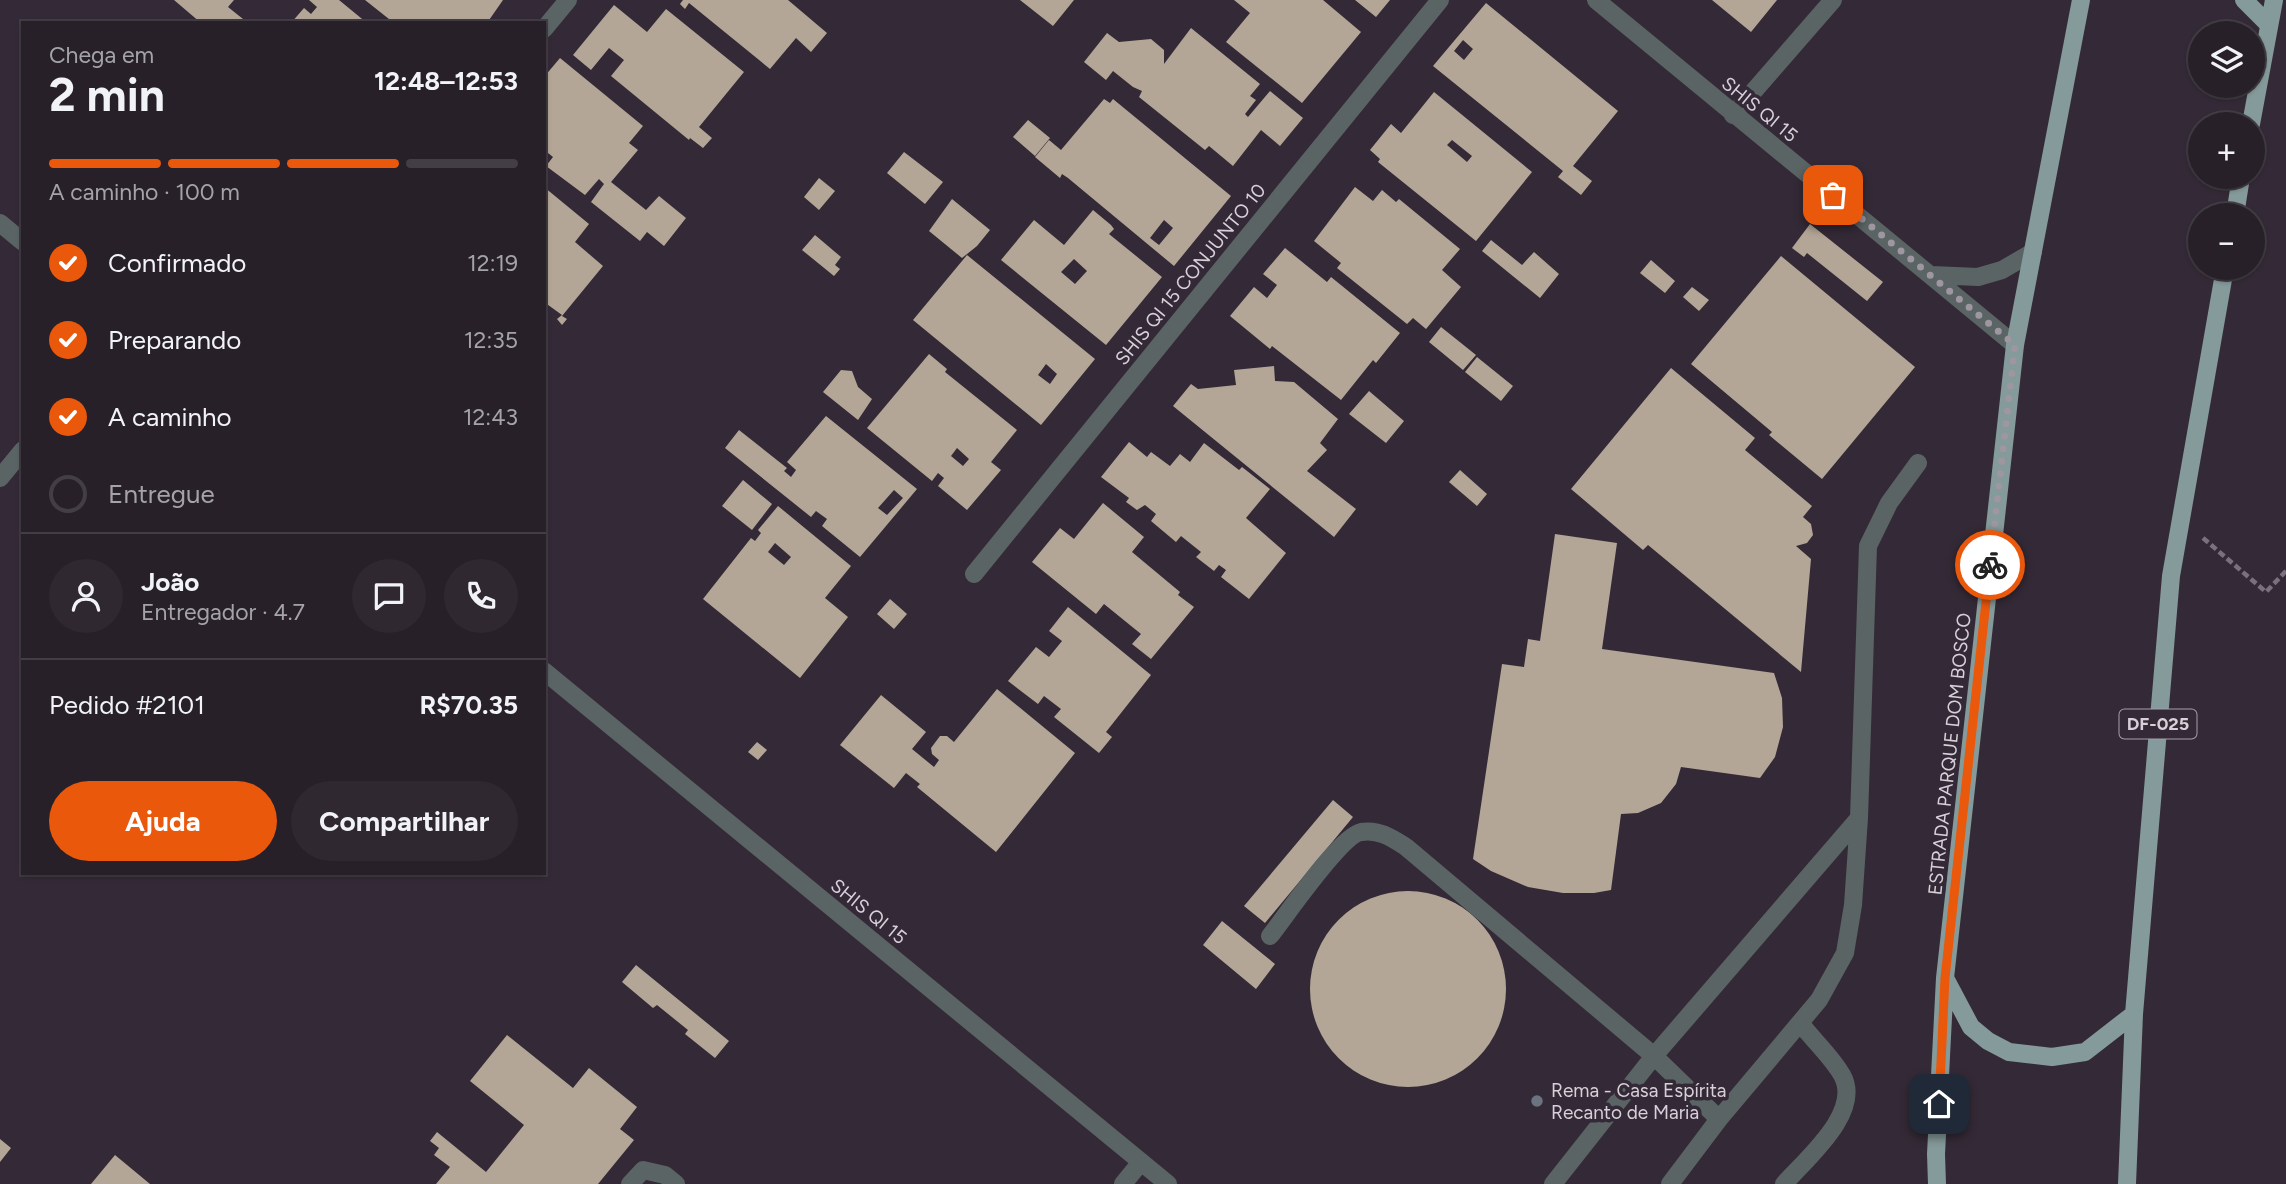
<!DOCTYPE html>
<html lang="pt">
<meta charset="utf-8">
<style>
body{margin:0;font-family:Figtree,sans-serif;background:#2f2831;color:#f1f3f6;height:100vh;display:flex;flex-direction:column;font-size:26px;white-space:nowrap}
*{box-sizing:border-box;margin:0}
p{font-size:23px;color:#a4a3a8}
.icon{flex:none;width:38px;height:38px;fill:none;stroke:currentColor;stroke-width:2;stroke-linecap:round;stroke-linejoin:round}
.map{position:relative;flex:1;overflow:hidden}
.drawer{position:absolute;left:21px;top:21px;width:525px;height:854px;display:flex;flex-direction:column;background:#272029;border-radius:0px;box-shadow:0 2px 5px #0004,0 0 0 2px #433e46}
.drawer>*{flex:none}
.controls{position:absolute;left:2188px;top:21px;display:grid;gap:14px}
.controls a{display:grid;place-items:center;width:77px;height:77px;border-radius:50%;background:#272029;box-shadow:0 2px 5px #0004,0 0 0 2px #433e46;font-size:35px}
.pin{position:absolute;display:grid;place-items:center;width:60px;height:60px;color:#fff;margin:-30px;border-radius:14px;box-shadow:0 4px 10px #0006}
.courier{position:absolute;display:grid;place-items:center;width:70px;height:70px;margin:-35px;border:5px solid #ea580c;border-radius:50%;background:#fff;color:#222;box-shadow:0 2px 9px #0007}
.summary em{font-style:normal;font-weight:700}
.summary div{display:flex;flex-direction:column-reverse}
.summary{display:flex;align-items:center;justify-content:space-between;height:119px;padding:0 28px}
h1{font-size:46px;font-weight:700;line-height:52px}
.bar{display:grid;grid-template-columns:repeat(4,1fr);gap:10px 7px;align-content:center;height:84px;padding:0 28px}
.bar i{height:9px;border-radius:5px;background:#433e46}
.bar .on{background:#ea580c}
.bar p{grid-column:span 4}
.line{display:flex;align-items:center;gap:18px;padding:0 28px;border-top:2px solid #433e46}
.line div{flex:1}
.round{display:grid;place-items:center;flex:none;width:74px;height:74px;border-radius:37px;background:#2f2831}
ol{padding:0 28px;list-style:none}
li{display:flex;align-items:center;gap:21px;height:77px}
li p{margin-inline-start:auto}
li .icon{padding:7px;border-radius:50%;background:#ea580c;color:#fff;stroke-width:4}
li:last-child{color:#a4a3a8}
li i{width:38px;height:38px;border:4px solid #433e46;border-radius:50%}
.cta{display:flex;gap:14px;margin-top:auto;padding:14px 28px}
.cta a{flex:1;height:80px;border-radius:42px;background:#ea580c;color:#fff;font-size:28px;font-weight:700;line-height:80px;text-align:center}
.cta a+a{background:#2f2831;color:#f1f3f6}
.map>svg:first-child{display:block}
.building{fill:#b4a696;fill-rule:evenodd}
.lines{fill:none;stroke-linecap:round;stroke-linejoin:round}
.path{stroke:#7a717d;stroke-width:4.5;stroke-dasharray:7 3.5;stroke-linecap:butt}
.service{stroke:#5a6465;stroke-width:18}
.minor{stroke:#5a6465;stroke-width:18}
.tertiary{stroke:#5a6465;stroke-width:18}
.primary{stroke:#859a9a;stroke-width:18}
.done{stroke:#9e96a0;stroke-width:7;stroke-dasharray:0 12.6}
.route{stroke:#ea580c;stroke-width:9}
.worship-dot{fill:#6b7280;stroke:#342a37;stroke-width:2.5}
.labels{text-anchor:middle;stroke-width:7;stroke-linejoin:round;paint-order:stroke}
.shield{fill:#342a37;stroke:#a69ea8;stroke-width:2}
.shield-label{font-size:18px;font-weight:bold;fill:#d7d0d9}
.street-label{font-size:19px;fill:#d7d0d9;stroke:#342a37}
.poi-label{font-size:19px;fill:#d7d0d9;stroke:#342a37;text-anchor:start}
</style>
<div class="map">
<svg width="2286" height="1184" viewBox="0 0 2286 1184">
<rect width="100%" height="100%" fill="#342a37"/>
<!-- building -->
<path class="building" d="M 174,0 L 234,0 L 228,7 L 248,23 L 201,23 Z
M 309,0 L 339,0 L 367,23 L 291,23 L 304,8 L 311,14 L 317,7 Z
M 365,0 L 503,0 L 487,23 L 394,23 Z
M 683,0 L 788,0 L 827,33 L 811,52 L 796,38 L 770,69 L 689,3 L 685,9 L 680,4 Z
M 1020,0 L 1074,0 L 1053,26 Z
M 1234,0 L 1323,0 L 1361,32 L 1302,103 L 1226,42 L 1250,13 Z
M 1355,0 L 1390,0 L 1376,17 Z
M 1712,0 L 1777,0 L 1751,32 Z
M 1486,3 L 1618,111 L 1573,166 L 1592,181 L 1581,195 L 1558,177 L 1563,171 L 1433,66 ZM 1463,40 L 1473,49 L 1464,60 L 1454,51 Z
M 614,5 L 647,32 L 666,9 L 744,72 L 699,127 L 712,138 L 703,148 L 690,138 L 689,140 L 611,76 L 624,60 L 609,48 L 591,70 L 573,55 Z
M 1191,28 L 1260,84 L 1250,96 L 1256,100 L 1245,114 L 1248,117 L 1270,91 L 1303,118 L 1280,146 L 1261,130 L 1233,166 L 1209,146 L 1205,150 L 1139,97 L 1142,91 L 1133,87 L 1113,71 L 1106,80 L 1084,62 L 1107,33 L 1119,42 L 1151,39 L 1164,50 L 1164,64 Z
M 560,58 L 643,126 L 629,143 L 638,150 L 611,182 L 646,210 L 659,196 L 686,218 L 664,246 L 647,232 L 640,241 L 591,202 L 604,184 L 599,179 L 585,195 L 546,166 L 553,157 L 548,153 L 544,158 L 544,77 Z
M 1434,92 L 1532,172 L 1476,241 L 1378,162 L 1380,159 L 1370,150 L 1391,124 L 1401,133 ZM 1452,140 L 1472,156 L 1467,162 L 1447,145 Z
M 1104,99 L 1110,103 L 1113,99 L 1231,196 L 1174,266 L 1068,178 L 1062,174 L 1060,178 L 1035,157 L 1049,140 L 1061,150 ZM 1164,220 L 1173,228 L 1159,245 L 1150,238 Z
M 1028,120 L 1050,138 L 1035,156 L 1013,137 Z
M 904,152 L 943,182 L 925,204 L 887,173 Z
M 819,178 L 835,191 L 819,210 L 804,197 Z
M 544,187 L 589,224 L 575,242 L 603,266 L 562,316 L 567,319 L 562,325 L 557,319 L 562,315 L 544,302 Z
M 1355,187 L 1373,201 L 1382,190 L 1396,202 L 1399,199 L 1460,249 L 1442,270 L 1461,287 L 1426,329 L 1413,318 L 1407,324 L 1337,268 L 1341,263 L 1314,241 Z
M 952,199 L 990,230 L 977,246 L 962,258 L 929,231 Z
M 1093,210 L 1111,225 L 1114,229 L 1109,234 L 1162,277 L 1106,345 L 1001,260 L 1034,220 L 1064,245 ZM 1074,259 L 1087,271 L 1075,284 L 1061,272 Z
M 1810,224 L 1883,282 L 1867,301 L 1807,253 L 1804,257 L 1792,248 Z
M 815,235 L 841,257 L 835,265 L 840,269 L 834,276 L 802,250 Z
M 1491,240 L 1522,265 L 1534,252 L 1559,274 L 1540,298 L 1482,251 Z
M 1285,248 L 1327,282 L 1331,277 L 1400,333 L 1376,363 L 1373,360 L 1341,400 L 1272,346 L 1270,349 L 1230,316 L 1254,287 L 1267,298 L 1277,285 L 1263,274 Z
M 967,255 L 1095,359 L 1041,425 L 913,320 ZM 1046,364 L 1057,374 L 1050,384 L 1038,375 Z
M 1781,256 L 1915,367 L 1822,479 L 1769,435 L 1772,432 L 1691,364 Z
M 1651,260 L 1675,281 L 1665,293 L 1640,273 Z
M 1692,287 L 1709,300 L 1699,311 L 1683,297 Z
M 1441,327 L 1476,355 L 1463,370 L 1429,342 Z
M 929,354 L 947,369 L 945,372 L 1017,430 L 991,462 L 1001,470 L 967,510 L 938,486 L 944,478 L 938,473 L 932,481 L 867,428 ZM 957,448 L 969,459 L 963,466 L 951,456 Z
M 1477,357 L 1513,386 L 1501,401 L 1465,372 Z
M 1274,366 L 1275,381 L 1294,382 L 1338,419 L 1320,443 L 1327,450 L 1307,471 L 1356,509 L 1334,537 L 1173,406 L 1191,384 L 1198,389 L 1236,385 L 1234,370 Z
M 1671,368 L 1755,438 L 1745,450 L 1812,506 L 1803,517 L 1811,524 L 1813,535 L 1807,543 L 1796,546 L 1811,559 L 1801,672 L 1648,545 L 1643,550 L 1571,489 Z
M 841,370 L 852,371 L 858,387 L 872,399 L 858,420 L 823,392 Z
M 1369,391 L 1404,421 L 1386,443 L 1349,414 Z
M 826,416 L 917,489 L 860,557 L 822,526 L 827,519 L 816,511 L 811,517 L 725,448 L 739,430 L 787,468 L 784,471 L 791,477 L 796,470 L 787,462 ZM 894,490 L 903,498 L 887,515 L 878,508 Z
M 1129,442 L 1147,457 L 1151,452 L 1170,466 L 1180,454 L 1190,462 L 1204,443 L 1239,470 L 1242,467 L 1270,489 L 1246,518 L 1286,553 L 1249,599 L 1221,577 L 1226,570 L 1219,565 L 1214,571 L 1196,557 L 1201,552 L 1181,536 L 1176,542 L 1151,521 L 1156,514 L 1145,505 L 1137,510 L 1126,502 L 1129,498 L 1101,477 Z
M 1460,470 L 1487,494 L 1477,506 L 1449,482 Z
M 743,480 L 772,504 L 752,530 L 722,506 Z
M 1103,503 L 1144,537 L 1132,552 L 1180,592 L 1178,595 L 1194,607 L 1151,659 L 1132,644 L 1141,634 L 1104,604 L 1096,614 L 1032,562 L 1060,528 L 1074,539 Z
M 778,506 L 851,566 L 825,598 L 848,617 L 800,678 L 703,599 L 751,538 L 755,541 L 761,533 L 758,530 ZM 775,543 L 791,557 L 784,565 L 768,552 Z
M 1555,534 L 1617,543 L 1602,649 L 1774,673 L 1782,698 L 1783,727 L 1775,757 L 1760,778 L 1681,767 L 1676,784 L 1661,803 L 1638,813 L 1621,814 L 1611,890 L 1594,893 L 1563,893 L 1528,887 L 1491,871 L 1473,859 L 1502,664 L 1524,667 L 1528,639 L 1540,641 Z
M 890,599 L 907,614 L 894,629 L 877,614 Z
M 1068,607 L 1151,675 L 1106,732 L 1112,737 L 1099,753 L 1054,717 L 1061,709 L 1044,696 L 1038,704 L 1008,681 L 1036,647 L 1049,657 L 1062,641 L 1049,631 Z
M 997,689 L 1075,753 L 996,852 L 917,787 L 920,784 L 906,773 L 894,788 L 840,745 L 881,695 L 926,732 L 912,749 L 934,767 L 939,760 L 932,754 L 931,748 L 940,736 L 947,736 L 954,742 Z
M 757,742 L 767,750 L 758,760 L 748,752 Z
M 1333,800 L 1353,817 L 1265,923 L 1244,906 Z
M1310 989a98 98 0 1 1 196 0a98 98 0 1 1-196 0Z
M 1222,921 L 1275,964 L 1256,989 L 1203,945 Z
M 636,965 L 729,1041 L 715,1058 L 685,1034 L 688,1030 L 657,1005 L 653,1008 L 622,982 Z
M 507,1035 L 573,1088 L 589,1068 L 637,1107 L 620,1129 L 634,1140 L 598,1184 L 436,1184 L 450,1167 L 434,1155 L 439,1148 L 430,1141 L 437,1132 L 486,1172 L 524,1125 L 470,1081 Z
M 0,1139 L 11,1148 L 0,1162 Z
M 115,1155 L 150,1184 L 91,1184 Z"/>
<g class="lines">
<!-- path -->
<path class="path" d="M 2203,538 L 2266,592 L 2286,571"/>
<!-- service -->
<path class="service" d="M 1733,115 L 1833,0
M 1270,936 C 1286,916 1340,836 1361,832 C 1379,829 1392,838 1406,847 L 1654,1056 L 1719,1119
M 630,1184 L 643,1170 L 665,1175 L 676,1184
M 1553,1184 L 1654,1056 L 1859,818
M 1670,1184 L 1719,1119 L 1819,1000 L 1845,953 L 1853,905 L 1859,818 L 1868,546 L 1889,503 L 1918,463
M 1784,1184 C 1806,1159 1863,1112 1842,1075 C 1832,1057 1814,1041 1801,1024"/>
<!-- minor -->
<path class="minor" d="M 1596,0 L 2015,345
M 544,29 L 568,0
M 1932,275 L 1978,277 L 2002,270 L 2033,252
M 0,478 L 23,450
M 974,574 L 1440,0
M 1123,1184 L 1141,1162"/>
<!-- tertiary -->
<path class="tertiary" d="M 0,223 L 23,242
M 544,671 L 1168,1184"/>
<!-- primary -->
<path class="primary" d="M 2244,0 L 2268,24
M 2251,124 L 2274,0
M 2235,215 L 2241,177
M 1945,978 L 1971,1027 L 1988,1041 L 2009,1052 L 2052,1057 L 2085,1052 L 2134,1014
M 1937,1184 L 1936,1154 L 1945,978 L 2015,345 L 2081,0
M 2127,1184 L 2134,1014 L 2171,576 L 2225,268"/>
</g>
<g class="lines">
<!-- done -->
<path class="done" d="M 1833,195 L 2015,345 L 1990,565"/>
<!-- route -->
<path class="route" d="M 1939,1104 L 1945,978 L 1990,565"/>
</g>
<!-- markers -->
<circle class="worship-dot" cx="1537" cy="1101" r="7"/>
<g class="labels">
<!-- shield labels -->
<rect class="shield" x="2119.5" y="709.5" width="77" height="29" rx="5"/>
<g class="shield-label">
<text x="2158" y="730">DF-025</text>
</g>
<!-- street labels -->
<g class="street-label">
<text transform="translate(1760 109) rotate(39)" y="7">SHIS QI 15</text>
<text transform="translate(1190 274) rotate(-51)" y="7">SHIS QI 15 CONJUNTO 10</text>
<text transform="translate(1949 754) rotate(-84)" y="7">ESTRADA PARQUE DOM BOSCO</text>
<text transform="translate(869 911) rotate(39)" y="7">SHIS QI 15</text>
</g>
<!-- poi labels -->
<g class="poi-label">
<text x="1551" y="1097">Rema - Casa Espírita<tspan x="1551" dy="22">Recanto de Maria</tspan></text>
</g>
</g>
</svg>
<div class="controls">
<a><svg class="icon" aria-label="layers" viewBox="0 0 24 24"><path d="M12 4l9 5-9 5-9-5zM3 14l9 5 9-5"/></svg></a>
<a>+</a>
<a>−</a>
</div>
<div class="pin" style="left:1833px;top:195px;background:#ea580c"><svg class="icon" aria-label="bag" viewBox="0 0 24 24"><path d="M5 8h14l-1 12H6zM9 8a3 3 0 0 1 6 0"/></svg></div>
<div class="pin" style="left:1939px;top:1104px;background:#1f2937"><svg class="icon" aria-label="home" viewBox="0 0 24 24"><path d="M3 11l9-7 9 7M6 9v11h12V9"/></svg></div>
<div class="courier" style="left:1990px;top:565px"><svg class="icon" aria-label="bike" viewBox="0 0 24 24"><circle cx="6" cy="16" r="4"/><circle cx="18" cy="16" r="4"/><path d="M6 16l4-8h5l3 8M10 8l3 8H6M13 5h3"/></svg></div>
<section class="drawer">
<div class="summary"><div><h1>2 min</h1><p>Chega em</p></div><em>12:48–12:53</em></div>
<div class="bar"><i class="on"></i><i class="on"></i><i class="on"></i><i></i><p>A caminho · 100 m</p></div>
<ol>
<li><svg class="icon" aria-label="check" viewBox="0 0 24 24"><path d="M5 12l5 5 9-10"/></svg>Confirmado<p>12:19</p></li>
<li><svg class="icon" aria-label="check" viewBox="0 0 24 24"><path d="M5 12l5 5 9-10"/></svg>Preparando<p>12:35</p></li>
<li><svg class="icon" aria-label="check" viewBox="0 0 24 24"><path d="M5 12l5 5 9-10"/></svg>A caminho<p>12:43</p></li>
<li><i></i>Entregue</li>
</ol>
<div class="line" style="height:126px"><a class="round"><svg class="icon" aria-label="person" viewBox="0 0 24 24"><circle cx="12" cy="8" r="4"/><path d="M4 21q1-7 8-7t8 7"/></svg></a><div><b>João</b><p>Entregador · 4.7</p></div><a class="round"><svg class="icon" aria-label="chat" viewBox="0 0 24 24"><path d="M4 5h16v11H9l-5 4z"/></svg></a><a class="round"><svg class="icon" aria-label="phone" viewBox="0 0 24 24"><path d="M5 4h4l2 5-3 2q2 4 5 5l2-3 5 2v4C11 20 4 13 5 4z"/></svg></a></div>
<div class="line" style="height:91px"><div>Pedido #2101</div><b>R$70.35</b></div>
<div class="cta"><a>Ajuda</a><a>Compartilhar</a></div>
</section>
</div>
